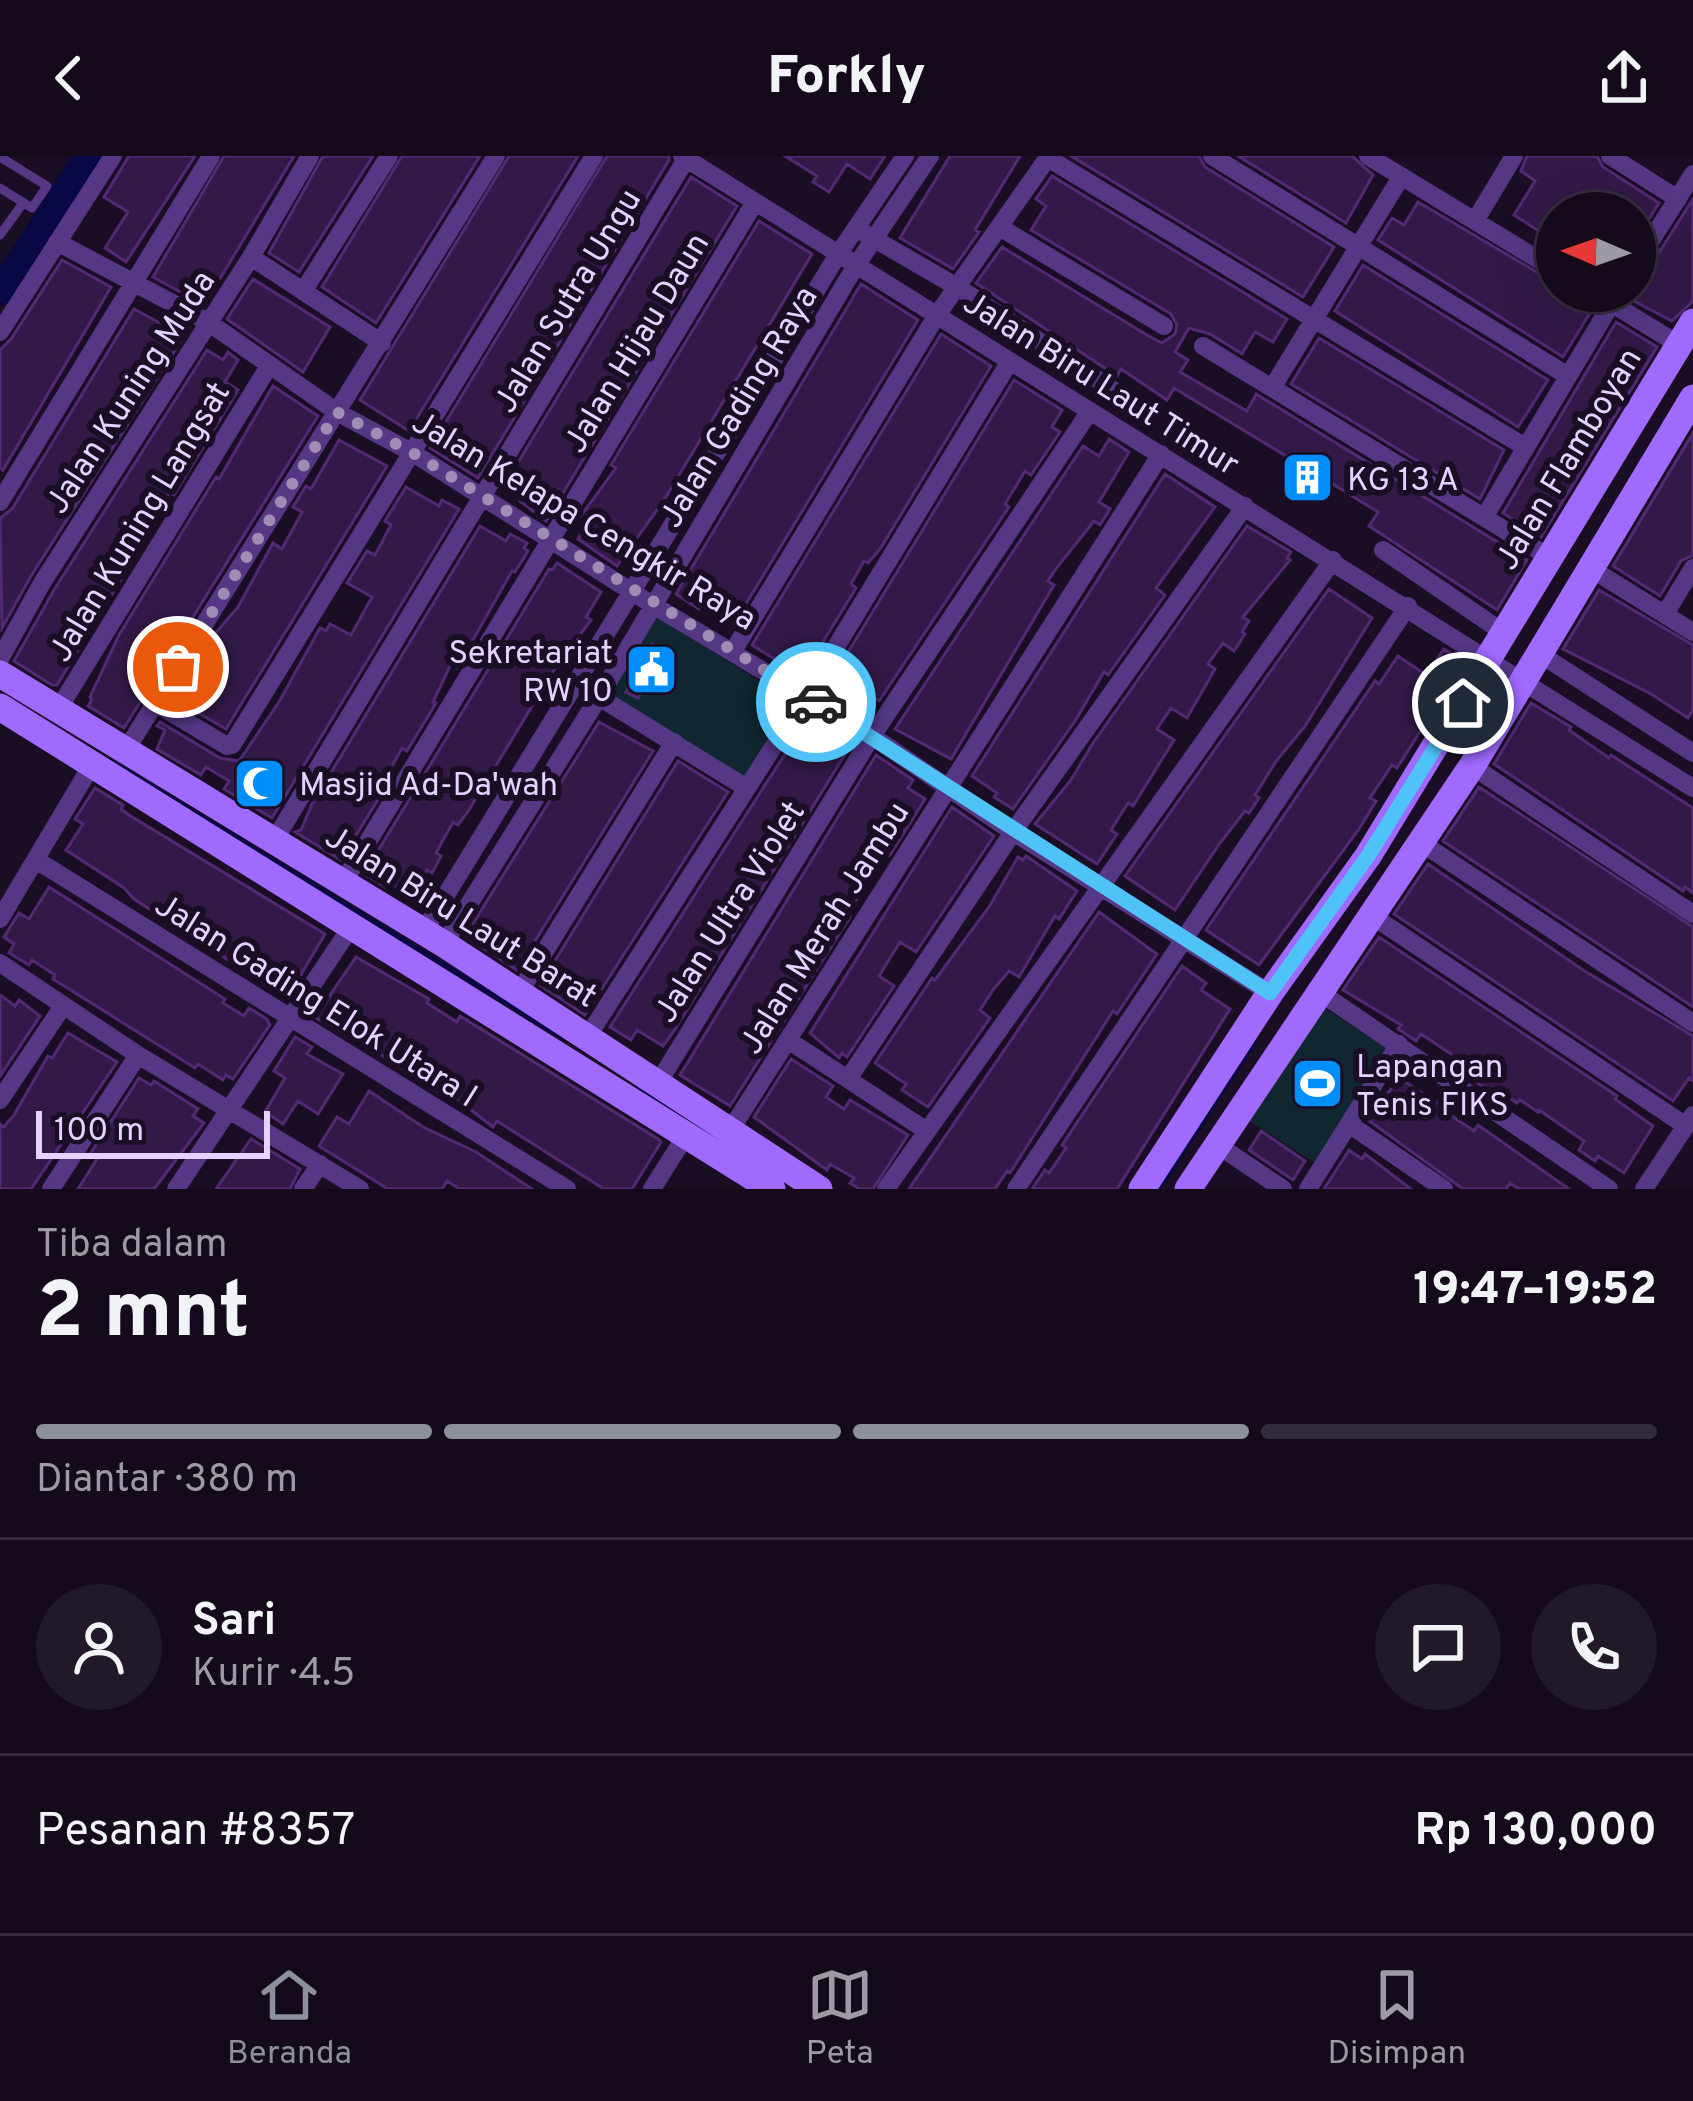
<!DOCTYPE html>
<html lang="id">
<meta charset="utf-8">
<style>
body{margin:0;font-family:Overpass,sans-serif;background:#211829;color:#f1f3f6;height:100vh;display:flex;flex-direction:column;font-size:45px;white-space:nowrap}
*{box-sizing:border-box;margin:0}
p{font-size:39px;color:#9d9aa3}
.icon{flex:none;width:66px;height:66px;fill:none;stroke:currentColor;stroke-width:2;stroke-linecap:round;stroke-linejoin:round}
.map{position:relative;height:1033px;overflow:hidden}
.panel{display:flex;flex-direction:column;background:#140a1c;flex:1}
.panel>*{flex:none}
.needle{width:78px;rotate:272deg}
.tools{position:absolute;left:1536px;top:36px;display:grid;gap:24px}
.tools a{display:grid;place-items:center;width:120px;height:120px;border-radius:50%;background:#140a1c;box-shadow:0 12px 48px #0002,0 0 0 3px #332b3b;font-size:60px}
.scale{position:absolute;left:36px;bottom:30px;width:234px;box-sizing:border-box;padding-left:12px;border:6px solid #e6d2ff;border-top:0;font-size:33px;line-height:42px;white-space:nowrap;color:#e6d2ff;-webkit-text-stroke:9px #1a0e25;paint-order:stroke}
.pin{position:absolute;display:grid;place-items:center;width:102px;height:102px;color:#fff;margin:-51px;border:6px solid #fff;border-radius:50%;box-shadow:0 3px 12px #0007}
.courier{position:absolute;display:grid;place-items:center;width:120px;height:120px;margin:-60px;border:9px solid #4fc3f7;border-radius:50%;background:#fff;color:#222;box-shadow:0 3px 15px #0007}
.summary em{font-style:normal;font-weight:800}
.summary div{display:flex;flex-direction:column-reverse}
.summary{display:flex;align-items:center;justify-content:space-between;height:204px;padding:0 36px}
h1{font-size:78px;font-weight:800;line-height:90px}
.bar{display:grid;grid-template-columns:repeat(4,1fr);gap:18px 12px;align-content:center;height:144px;padding:0 36px}
.bar i{height:15px;border-radius:9px;background:#332b3b}
.bar .current{background:#8c9099}
.bar p{grid-column:span 4}
.line{display:flex;align-items:center;gap:30px;padding:0 36px;border-top:3px solid #332b3b}
.line div{flex:1}
.round{display:grid;place-items:center;flex:none;width:126px;height:126px;border-radius:63px;background:#211829}
header{display:flex;justify-content:space-between;align-items:center;height:156px;padding:0 36px;background:#140a1c;font-size:54px;font-weight:800}
.tabs{display:flex;justify-content:space-around;align-items:center;height:168px;border-top:3px solid #332b3b;background:#140a1c;font-size:33px;color:#9d9aa3}
.tabs a{display:grid;justify-items:center;gap:6px}
.tabs .current{color:#8c9099}
.map>svg:first-child{display:block}
.green{fill:#102630}
.lines{fill:none;stroke-linecap:round;stroke-linejoin:round}
.stream{stroke:#080944;stroke-width:4.5}
.river{stroke:#080944;stroke-width:27}
.building{fill:#321947;stroke:#522a74;stroke-width:3}
.lane{stroke:#553786;stroke-width:9}
.street{stroke:#553786;stroke-width:18}
.secondary{stroke:#a069ff;stroke-width:27}
.done{stroke:#9f8db3;stroke-width:12;stroke-dasharray:0 21.6}
.route{stroke:#4fc3f7;stroke-width:15}
.labels{text-anchor:middle;stroke-width:12;stroke-linejoin:round;paint-order:stroke}
.street-label{font-size:33px;fill:#e6d2ff;stroke:#1a0e25}
.poi-label{font-size:33px;fill:#e6d2ff;stroke:#1a0e25;text-anchor:start}
</style>
<header><svg class="icon" aria-label="back" viewBox="0 0 24 24"><path d="M15 5l-7 7 7 7"/></svg>Forkly<svg class="icon" aria-label="share" viewBox="0 0 24 24"><path d="M12 15V3M7 8l5-5 5 5M5 13v7h14v-7"/></svg></header>
<div class="map">
<svg width="1693" height="1033" viewBox="0 0 1693 1033">
<rect width="100%" height="100%" fill="#1a0e25"/>
<!-- green -->
<path class="green" d="M 655,460 L 792,545 L 743,622 L 608,537 Z
M 1317,847 L 1391,895 L 1318,1009 L 1243,961 Z"/>
<g class="lines">
<!-- stream -->
<path class="stream" d="M 111,605 L 562,881
M 637,930 L 707,977
M 1159,1033 L 1254,887"/>
<!-- river -->
<path class="river" d="M 0,136 L 88,0"/>
</g>
<!-- building -->
<path class="building" d="M 129,0 L 195,0 L 126,106 L 105,92 L 128,56 L 104,41 Z
M 224,0 L 294,0 L 204,149 L 153,121 Z
M 323,0 L 373,0 L 299,116 L 269,97 Z
M 402,0 L 480,0 L 376,167 L 322,131 Z
M 509,0 L 578,0 L 409,275 L 360,244 Z
M 607,0 L 669,0 L 669,4 L 478,322 L 430,292 Z
M 785,0 L 885,0 L 870,23 L 847,8 L 829,36 L 813,26 L 817,20 Z
M 950,0 L 1020,0 L 975,74 L 979,76 L 953,113 L 900,82 Z
M 1071,0 L 1199,0 L 1205,11 L 1334,91 L 1303,141 Z
M 1238,0 L 1352,0 L 1373,19 L 1346,67 Z
M 1527,0 L 1597,0 L 1603,11 L 1659,47 L 1635,85 L 1635,57 L 1557,57 L 1557,87 L 1514,59 L 1535,25 L 1521,15 Z
M 1052,20 L 1287,163 L 1273,186 L 1255,176 L 1242,198 L 1210,178 L 1189,172 L 1175,196 L 1188,204 L 1180,216 L 1247,255 L 1256,238 L 1527,404 L 1497,454 L 1369,370 L 1378,356 L 1318,319 L 1312,330 L 1299,324 L 1306,312 L 1174,232 L 1167,244 L 1121,213 L 1117,220 L 976,127 L 1002,91 L 1147,179 L 1162,187 L 1175,178 L 1177,169 L 1171,158 L 1031,74 L 1046,50 L 1036,43 Z
M 691,21 L 737,50 L 546,365 L 520,345 L 532,324 L 514,313 Z
M 1693,43 L 1693,145 L 1672,165 L 1630,143 L 1635,123 L 1646,117 Z
M 1418,46 L 1557,128 L 1557,135 L 1573,135 L 1593,152 L 1563,201 L 1378,84 L 1392,62 L 1404,69 Z
M 759,65 L 812,98 L 664,344 L 617,410 L 578,383 L 588,366 L 580,361 L 616,312 L 611,309 Z
M 62,104 L 111,131 L 3,314 L 0,312 L 0,194 L 11,183 Z
M 1363,109 L 1548,224 L 1518,271 L 1335,155 Z
M 253,123 L 330,171 L 303,216 L 227,163 Z
M 861,128 L 918,164 L 738,461 L 706,441 L 699,453 L 676,438 Z
M 134,153 L 184,180 L 31,420 L 2,472 L 0,362 L 12,353 Z
M 1616,166 L 1657,191 L 1541,381 L 1503,357 Z
M 941,178 L 991,210 L 880,393 L 868,407 L 864,405 L 851,428 L 856,432 L 802,520 L 752,489 Z
M 1319,182 L 1504,294 L 1480,343 L 1291,228 Z
M 207,194 L 223,204 L 228,196 L 238,204 L 225,226 L 238,234 L 174,339 L 169,337 L 151,367 L 154,369 L 57,529 L 52,529 L 14,505 L 54,434 Z
M 1014,224 L 1062,254 L 1052,271 L 1060,276 L 1031,319 L 1025,315 L 1005,348 L 1009,351 L 879,545 L 872,540 L 861,558 L 825,534 Z
M 273,230 L 318,260 L 124,572 L 88,550 L 92,543 L 90,541 L 119,479 L 216,321 L 219,323 Z
M 1693,277 L 1693,399 L 1681,405 L 1660,440 L 1613,410 Z
M 1109,283 L 1129,296 L 1099,346 L 1110,353 L 1100,369 L 1094,365 L 1055,414 L 1048,425 L 1054,429 L 951,603 L 895,573 L 1083,290 L 1099,300 Z
M 339,284 L 387,310 L 226,573 L 174,543 L 214,479 L 238,451 L 273,387 L 282,393 L 302,356 L 293,351 L 306,330 L 311,333 Z
M 1165,318 L 1215,351 L 1156,432 L 1165,439 L 1108,519 L 1104,516 L 1075,565 L 1013,653 L 994,641 L 997,637 L 972,620 Z
M 406,331 L 439,350 L 442,344 L 459,353 L 272,662 L 224,633 L 229,625 L 206,611 L 201,619 L 157,593 L 165,574 L 157,570 L 160,566 L 220,602 L 239,605 L 279,546 L 320,472 L 326,475 L 330,468 L 351,479 L 372,441 L 347,427 L 367,395 L 375,399 L 391,369 L 385,365 Z
M 480,370 L 506,385 L 510,378 L 527,387 L 524,392 L 528,395 L 515,416 L 512,415 L 457,512 L 451,508 L 433,546 L 436,547 L 407,595 L 402,592 L 384,625 L 388,627 L 341,704 L 295,676 L 301,674 L 312,648 Z
M 1247,370 L 1291,396 L 1287,402 L 1290,404 L 1243,461 L 1249,465 L 1242,476 L 1245,478 L 1234,495 L 1223,487 L 1208,508 L 1215,513 L 1187,562 L 1171,552 L 1157,573 L 1174,584 L 1133,650 L 1128,647 L 1111,674 L 1117,678 L 1097,708 L 1035,668 L 1071,624 L 1093,587 Z
M 557,407 L 601,436 L 586,461 L 591,464 L 557,509 L 469,654 L 458,669 L 453,666 L 436,697 L 441,700 L 432,717 L 427,714 L 412,740 L 388,726 L 385,731 L 366,719 L 370,708 L 549,413 L 552,414 Z
M 1329,433 L 1372,462 L 1305,570 L 1277,604 L 1255,639 L 1259,642 L 1249,657 L 1245,655 L 1220,687 L 1175,754 L 1125,720 Z
M 1599,434 L 1693,489 L 1693,554 L 1688,562 L 1651,538 L 1563,493 Z
M 652,488 L 671,500 L 654,529 L 648,525 L 638,542 L 626,536 Z
M 1444,493 L 1464,507 L 1397,612 L 1392,609 L 1370,642 L 1376,645 L 1359,673 L 1259,809 L 1206,774 L 1375,525 L 1379,528 L 1398,500 L 1426,519 Z
M 1531,547 L 1571,571 L 1569,574 L 1609,602 L 1611,599 L 1693,652 L 1693,737 L 1685,731 L 1683,735 L 1494,608 Z
M 810,559 L 825,569 L 821,575 L 849,592 L 672,878 L 663,890 L 637,874 L 631,884 L 610,871 Z
M 599,566 L 653,595 L 517,814 L 465,780 Z
M 876,599 L 913,624 L 908,632 L 925,643 L 890,699 L 883,701 L 850,754 L 850,761 L 730,950 L 680,919 Z
M 678,605 L 728,636 L 585,859 L 540,829 Z
M 1479,631 L 1693,771 L 1693,851 L 1443,685 Z
M 95,632 L 123,649 L 121,653 L 129,659 L 325,778 L 287,842 L 134,743 L 124,732 L 66,694 L 83,668 L 75,663 Z
M 952,651 L 994,680 L 916,796 L 900,786 L 879,820 L 894,830 L 847,901 L 842,897 L 839,902 L 810,877 Z
M 1026,700 L 1077,735 L 1059,763 L 1055,760 L 1019,821 L 1009,815 L 993,834 L 980,854 L 990,862 L 928,951 L 902,934 L 906,928 L 875,907 L 932,822 L 935,824 L 989,751 L 1018,701 L 1023,704 Z
M 1428,708 L 1583,814 L 1693,880 L 1693,925 L 1689,922 L 1673,945 L 1394,758 Z
M 49,731 L 225,843 L 223,847 L 244,860 L 249,852 L 267,863 L 270,869 L 233,923 L 226,919 L 223,924 L 198,908 L 195,912 L 53,823 L 55,819 L 32,804 L 29,809 L 9,797 L 14,788 L 4,781 L 19,757 L 29,763 Z
M 1099,756 L 1157,798 L 1117,858 L 1113,855 L 1010,1017 L 1007,1015 L 995,1033 L 909,1033 Z
M 1379,781 L 1617,940 L 1615,943 L 1653,970 L 1624,1017 L 1598,1000 L 1595,1005 L 1579,994 L 1584,985 L 1539,954 L 1538,956 L 1520,944 L 1517,947 L 1494,932 L 1491,936 L 1473,924 L 1478,916 L 1421,878 L 1416,885 L 1398,873 L 1401,869 L 1343,834 Z
M 356,801 L 429,843 L 427,847 L 457,866 L 460,860 L 658,983 L 661,986 L 632,1033 L 604,1033 L 497,965 L 493,971 L 453,940 L 451,944 L 332,867 L 330,870 L 315,861 Z
M 1182,810 L 1206,827 L 1201,834 L 1230,853 L 1117,1033 L 1032,1033 L 1045,1014 L 1049,1017 L 1066,992 L 1062,989 Z
M 0,839 L 15,850 L 19,844 L 40,860 L 0,920 Z
M 68,877 L 117,906 L 31,1033 L 0,1033 L 0,968 L 4,971 L 14,959 L 48,900 L 52,902 Z
M 295,881 L 312,891 L 307,898 L 343,918 L 318,958 L 298,945 L 283,968 L 265,956 L 285,922 L 274,915 Z
M 791,903 L 833,930 L 826,941 L 844,953 L 850,944 L 908,979 L 873,1033 L 860,1033 L 850,1027 L 854,1022 L 830,1008 L 827,1014 L 754,961 Z
M 139,922 L 151,929 L 154,925 L 198,953 L 193,960 L 204,967 L 154,1033 L 78,1033 L 97,1003 L 90,998 Z
M 1399,922 L 1451,955 L 1449,958 L 1474,975 L 1478,969 L 1569,1033 L 1519,1033 L 1510,1027 L 1506,1033 L 1463,1033 L 1368,964 Z
M 369,935 L 423,971 L 476,996 L 532,1033 L 460,1033 L 447,1025 L 442,1033 L 388,1033 L 319,990 L 337,961 L 349,968 Z
M 1261,975 L 1305,1005 L 1293,1024 L 1249,994 Z
M 251,983 L 300,1013 L 290,1033 L 216,1033 Z
M 1349,994 L 1362,1003 L 1365,998 L 1411,1033 L 1324,1033 Z"/>
<g class="lines">
<!-- lane -->
<path class="lane" d="M 0,1 L 47,30 L 32,52 L 0,32
M 0,79 L 23,47"/>
<!-- street -->
<path class="street" d="M 682,0 C 1018,212 1357,420 1693,632
M 1212,0 L 1568,220
M 1368,0 L 1557,115
M 1610,0 L 1678,43
M 1048,2 L 1525,291
M 1401,21 L 1272,232 L 1549,401
M 1475,65 L 1514,0
M 1001,72 L 1164,170
M 864,77 L 959,132 L 1113,234
M 57,86 L 208,166 L 337,256 L 413,297 L 653,449 L 872,580 L 1013,676 L 1270,837
M 251,101 L 382,187
M 1635,110 L 1693,18
M 304,134 L 389,0
M 1591,135 L 1678,188
M 0,176 L 113,0
M 1203,190 L 1272,232
M 0,346 L 211,0
M 1485,360 L 1619,135
M 1383,394 L 1504,477
M 1590,412 L 1693,476
M 1665,458 L 1693,412
M 733,495 L 937,159 L 1049,0
M 1540,498 L 1693,597
M 0,503 L 42,427 L 251,101 L 310,0
M 599,541 L 745,631
M 155,547 L 227,590 L 232,589 L 594,0
M 59,552 L 269,210
M 126,594 L 496,0
M 1472,610 L 1693,758
M 274,685 L 686,3
M 1420,686 L 1693,867
M 36,704 L 567,1033
M 343,727 L 755,46
M 1371,759 L 1686,970
M 0,763 L 93,607
M 424,775 L 837,100 L 905,0
M 444,788 L 599,541 L 855,111 L 930,0
M 0,807 L 138,899 L 360,1033
M 1318,835 L 1609,1033
M 519,837 L 674,586
M 588,880 L 806,540 L 1010,205
M 788,884 L 927,975
M 848,923 L 1013,676 L 1245,350
M 658,927 L 872,580 L 1090,255
M 0,944 L 63,850
M 1349,968 L 1444,1033
M 731,973 L 1161,298
M 1219,990 L 1283,1033
M 51,1033 L 138,899
M 176,1033 L 351,771
M 303,1033 L 320,1008
M 652,1033 L 686,979
M 886,1033 L 1333,404
M 1016,1033 L 1408,450
M 1308,1033 L 1399,888
M 1644,1033 L 1693,959"/>
<!-- secondary -->
<path class="secondary" d="M 0,518 L 444,788 L 819,1033
M 0,551 L 772,1033
M 1142,1033 L 1270,837 L 1368,700 L 1693,166
M 1188,1033 L 1472,610 L 1693,242"/>
</g>
<g class="lines">
<!-- done -->
<path class="done" d="M 178,511 L 337,256 L 413,297 L 816,546"/>
<!-- route -->
<path class="route" d="M 816,546 L 1270,837 L 1368,700 L 1463,547"/>
</g>
<!-- icons -->
<defs>
<symbol id="building-square" viewBox="-11 -11 22 22"><rect x="-9" y="-9" width="18" height="18" rx="4" fill="#008efd" stroke="#1a0e25"/><path d="M-4-6H4V6H1V3H-1V6H-4ZM-2.5-4.3h1.7v1.8h-1.7ZM.8-4.3h1.7v1.8H.8ZM-2.5-1h1.7V.8h-1.7ZM.8-1h1.7V.8H.8Z" fill="#fff"/></symbol>
<symbol id="civic-square" viewBox="-11 -11 22 22"><rect x="-9" y="-9" width="18" height="18" rx="4" fill="#008efd" stroke="#1a0e25"/><path d="M-.6-6.5H3V-4.5H.6V-3L4-1V1h2V6H-6V1h2V-1L-.6-3ZM-1.2 2.5V6h2.4V2.5Z" fill="#fff"/></symbol>
<symbol id="mosque-square" viewBox="-11 -11 22 22"><rect x="-9" y="-9" width="18" height="18" rx="4" fill="#008efd" stroke="#1a0e25"/><path d="M3.5-4.9A6 6 0 1 0 3.5 4.9A5 5 0 1 1 3.5-4.9Z" fill="#fff"/></symbol>
<symbol id="stadium-square" viewBox="-11 -11 22 22"><rect x="-9" y="-9" width="18" height="18" rx="4" fill="#008efd" stroke="#1a0e25"/><path d="M0-5a6.5 5 0 1 0 0 10a6.5 5 0 1 0 0-10ZM-3.5-1.8h7v3.6h-7Z" fill="#fff"/></symbol>
</defs>
<g fill-rule="evenodd">
<use href="#building-square" x="1278" y="292" width="59" height="59"/>
<use href="#civic-square" x="622" y="484" width="59" height="59"/>
<use href="#mosque-square" x="230" y="598" width="59" height="59"/>
<use href="#stadium-square" x="1288" y="898" width="59" height="59"/>
</g>
<g class="labels">
<!-- street labels -->
<g class="street-label">
<text transform="translate(566 144) rotate(-59)" y="12">Jalan Sutra Ungu</text>
<text transform="translate(635 186) rotate(-59)" y="12">Jalan Hijau Daun</text>
<text transform="translate(1102 226) rotate(32)" y="12">Jalan Biru Laut Timur</text>
<text transform="translate(129 235) rotate(-57)" y="12">Jalan Kuning Muda</text>
<text transform="translate(737 250) rotate(-59)" y="12">Jalan Gading Raya</text>
<text transform="translate(1567 302) rotate(-59)" y="12">Jalan Flamboyan</text>
<text transform="translate(585 363) rotate(31)" y="12">Jalan Kelapa Cengkir Raya</text>
<text transform="translate(138 365) rotate(-59)" y="12">Jalan Kuning Langsat</text>
<text transform="translate(728 755) rotate(-58)" y="12">Jalan Ultra Violet</text>
<text transform="translate(462 759) rotate(32)" y="12">Jalan Biru Laut Barat</text>
<text transform="translate(823 771) rotate(-58)" y="12">Jalan Merah Jambu</text>
<text transform="translate(317 843) rotate(32)" y="12">Jalan Gading Elok Utara I</text>
</g>
<!-- poi labels -->
<g class="poi-label">
<text x="1347" y="334">KG 13 A</text>
<text x="613" y="507" text-anchor="end">Sekretariat<tspan x="613" dy="38">RW 10</tspan></text>
<text x="299" y="639">Masjid Ad-Da'wah</text>
<text x="1356" y="921">Lapangan<tspan x="1356" dy="38">Tenis FIKS</tspan></text>
</g>
</g>
</svg>
<div class="tools">
<a><svg class="needle" viewBox="-14 -14 28 28"><path d="M0-13l5 13h-10z" fill="#e53935"/><path d="M0 13l5-13h-10z" fill="#9d9aa3"/></svg></a>
</div>
<div class="scale">100 m</div>
<div class="pin" style="left:178px;top:511px;background:#ea580c"><svg class="icon" aria-label="bag" viewBox="0 0 24 24"><path d="M5 8h14l-1 12H6zM9 8a3 3 0 0 1 6 0"/></svg></div>
<div class="pin" style="left:1463px;top:547px;background:#1f2937"><svg class="icon" aria-label="home" viewBox="0 0 24 24"><path d="M3 11l9-7 9 7M6 9v11h12V9"/></svg></div>
<div class="courier" style="left:816px;top:546px"><svg class="icon" aria-label="car" viewBox="0 0 24 24"><path d="M5 17H2v-5l4-1 3-4h7l3 4 3 1v5h-3M9 17h6M6 11h13"/><circle cx="7" cy="17" r="2"/><circle cx="17" cy="17" r="2"/></svg></div>
</div>
<section class="panel">
<div class="summary"><div><h1>2 mnt</h1><p>Tiba dalam</p></div><em>19:47–19:52</em></div>
<div class="bar"><i class="current"></i><i class="current"></i><i class="current"></i><i></i><p>Diantar · 380 m</p></div>
<div class="line" style="height:216px"><a class="round"><svg class="icon" aria-label="person" viewBox="0 0 24 24"><circle cx="12" cy="8" r="4"/><path d="M4 21q1-7 8-7t8 7"/></svg></a><div><b>Sari</b><p>Kurir · 4.5</p></div><a class="round"><svg class="icon" aria-label="chat" viewBox="0 0 24 24"><path d="M4 5h16v11H9l-5 4z"/></svg></a><a class="round"><svg class="icon" aria-label="phone" viewBox="0 0 24 24"><path d="M5 4h4l2 5-3 2q2 4 5 5l2-3 5 2v4C11 20 4 13 5 4z"/></svg></a></div>
<div class="line" style="height:156px"><div>Pesanan #8357</div><b>Rp 130,000</b></div>
</section>
<nav class="tabs">
<a class="current"><svg class="icon" aria-label="home" viewBox="0 0 24 24"><path d="M3 11l9-7 9 7M6 9v11h12V9"/></svg>Beranda</a>
<a><svg class="icon" aria-label="map" viewBox="0 0 24 24"><path d="M3 6l6-2 6 2 6-2v14l-6 2-6-2-6 2zM9 4v14M15 6v14"/></svg>Peta</a>
<a><svg class="icon" aria-label="saved" viewBox="0 0 24 24"><path d="M7 4h10v16l-5-4-5 4z"/></svg>Disimpan</a>
</nav>
